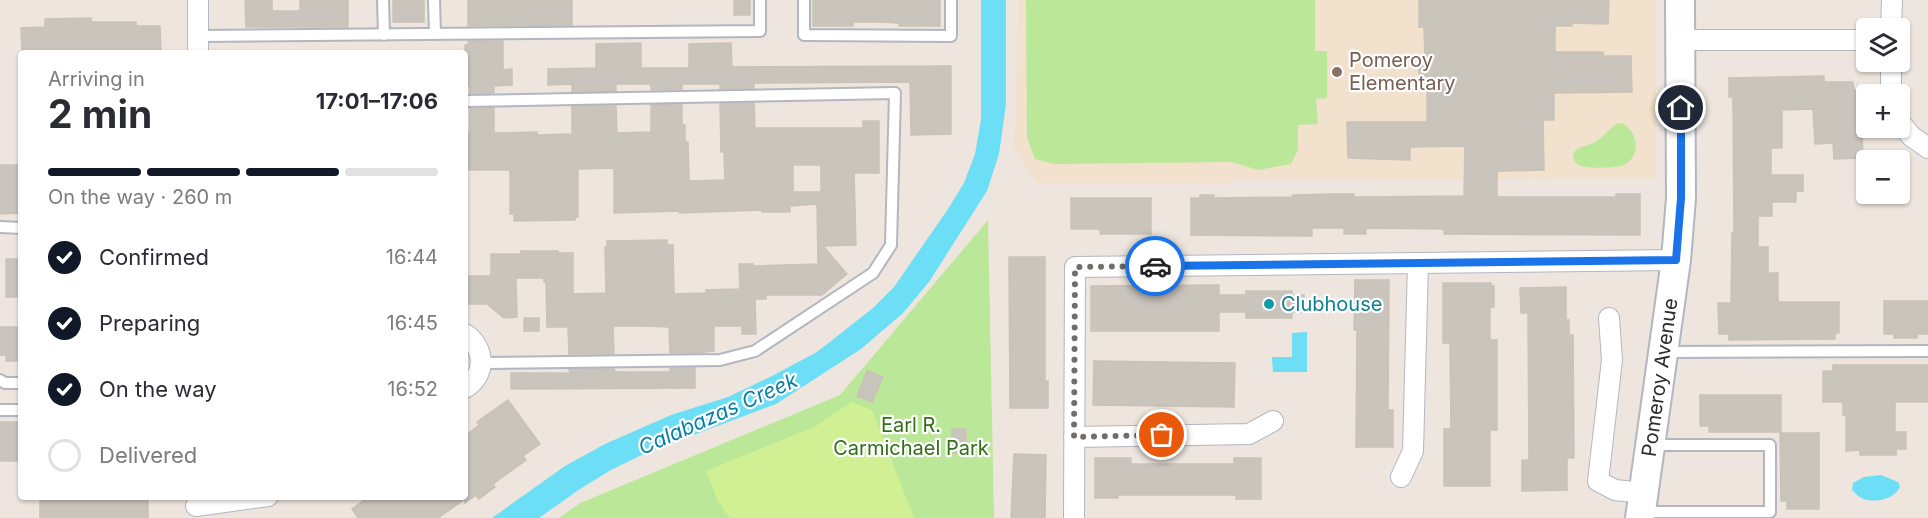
<!DOCTYPE html>
<meta charset="utf-8">
<style>
body{margin:0;font-family:Inter,sans-serif;background:#f7f7f7;color:#2b2b33;height:100vh;display:flex;flex-direction:column;font-size:22px;white-space:nowrap}
*{box-sizing:border-box;margin:0}
p{font-size:20px;color:#7c7c81}
.icon{flex:none;width:33px;height:33px;fill:none;stroke:currentColor;stroke-width:2;stroke-linecap:round;stroke-linejoin:round}
.map{position:relative;flex:1;overflow:hidden}
.side{position:absolute;left:18px;top:50px;width:450px;height:450px;display:flex;flex-direction:column;background:#fff;border-radius:6px;box-shadow:0 2px 4px #0004}
.side>*{flex:none}
.fabs{position:absolute;left:1856px;top:18px;display:grid;gap:12px}
.fabs a{display:grid;place-items:center;width:54px;height:54px;border-radius:6px;background:#fff;box-shadow:0 2px 4px #0004;font-size:30px}
.pin{position:absolute;display:grid;place-items:center;width:51px;height:51px;color:#fff;margin:-26px;border:3px solid #fff;border-radius:50%;box-shadow:0 2px 6px #0007}
.courier{position:absolute;display:grid;place-items:center;width:60px;height:60px;margin:-30px;border:4px solid #1a73e8;border-radius:50%;background:#fff;color:#222;box-shadow:0 2px 8px #0007}
.overview em{font-style:normal;font-weight:700}
.overview div{display:flex;flex-direction:column-reverse}
.overview{display:flex;align-items:center;justify-content:space-between;height:102px;padding:0 30px}
h1{font-size:39px;font-weight:700;line-height:45px}
.bar{display:grid;grid-template-columns:repeat(4,1fr);gap:9px 6px;align-content:center;height:72px;padding:0 30px}
.bar i{height:8px;border-radius:4px;background:#e1e1e2}
.bar .active{background:#111827}
.bar p{grid-column:span 4}
ol{padding:0 30px;list-style:none}
li{display:flex;align-items:center;gap:18px;height:66px}
li p{margin-inline-start:auto}
li .icon{padding:6px;border-radius:50%;background:#111827;color:#fff;stroke-width:4}
li:last-child{color:#7c7c81}
li i{width:33px;height:33px;border:3px solid #e1e1e2;border-radius:50%}
.map>svg:first-child{display:block}
.education{fill:#f1e1cd}
.green{fill:#bbe898}
.pitch{fill:#d1ef93}
.water{fill:#6cdef5}
.building{fill:#c9c4bc;stroke:#cac2b7;stroke-width:1.5;fill-rule:evenodd}
.lines{fill:none;stroke-linecap:round;stroke-linejoin:round}
.lane-casing{stroke:#b2b6c0;stroke-width:14}
.street-casing{stroke:#b2b6c0;stroke-width:22}
.secondary-casing{stroke:#b2b6c0;stroke-width:32}
.lane{stroke:#fff;stroke-width:10}
.street{stroke:#fff;stroke-width:20}
.secondary{stroke:#fff;stroke-width:28}
.done{stroke:#706d6a;stroke-width:6;stroke-dasharray:0 10.8}
.route{stroke:#1a73e8;stroke-width:8}
.education-dot{fill:#8d6e63;stroke:#fff;stroke-width:2}
.culture-dot{fill:#0f9aa8;stroke:#fff;stroke-width:2}
.labels{text-anchor:middle;stroke-width:4.5;stroke-linejoin:round;paint-order:stroke}
.education-label{font-size:20px;fill:#785e54;stroke:#fff;text-anchor:start}
.culture-label{font-size:20px;fill:#0d838f;stroke:#fff;text-anchor:start}
.street-label{font-size:20px;fill:#2c2c2c;stroke:#fff}
.park-label{font-size:20px;fill:#326f17;stroke:#fff}
.water-label{font-size:21px;font-style:italic;fill:#067fa6;stroke:#fff}
</style>
<div class="map">
<svg width="1928" height="518" viewBox="0 0 1928 518">
<rect width="100%" height="100%" fill="#eee6de"/>
<!-- education -->
<path class="education" d="M 1018,0 L 1656,0 L 1656,178 L 1232,179 L 1232,183 L 1037,183 L 1013,147 L 1016,113 Z"/>
<!-- green -->
<path class="green" d="M 1026,0 L 1315,0 L 1315,51 L 1327,51 L 1327,98 L 1316,99 L 1318,124 L 1298,125 L 1298,150 L 1291,164 L 1258,170 L 1232,162 L 1054,164 L 1035,159 L 1027,138 Z
M 1622,123 C 1638,131 1642,156 1624,165 C 1617,168 1588,169 1581,166 C 1575,164 1574,159 1573,155 C 1577,146 1580,148 1588,145 C 1600,142 1607,131 1616,124 Z
M 988,220 L 994,518 L 559,518 L 580,503 L 840,395 Z"/>
<!-- pitch -->
<path class="pitch" d="M 851,402 L 872,410 L 914,518 L 730,518 L 718,501 L 706,471 L 816,426 Z"/>
<!-- water -->
<path class="water" d="M 981,0 L 1006,0 L 1006,104 L 999,154 L 987,191 L 929,282 L 903,313 L 861,349 L 776,404 L 648,452 L 611,470 L 580,489 L 539,518 L 492,518 L 565,466 L 605,444 L 671,415 L 728,397 L 772,376 L 817,352 L 873,308 L 894,287 L 948,209 L 964,183 L 975,154 L 981,120 Z
M 1307,332 L 1307,372 L 1273,372 L 1272,357 L 1292,357 L 1292,333 Z
M 1881,475 L 1898,482 L 1900,487 C 1894,499 1877,503 1864,499 C 1860,498 1856,494 1852,490 L 1853,483 L 1864,477 Z"/>
<!-- building -->
<path class="building" d="M 245,0 L 272,0 L 272,11 L 300,11 L 300,0 L 348,0 L 348,27 L 246,27 Z
M 393,0 L 424,0 L 424,22 L 393,22 Z
M 468,0 L 572,0 L 572,25 L 468,26 Z
M 734,0 L 750,0 L 750,15 L 734,15 Z
M 813,0 L 940,0 L 940,26 L 899,26 L 899,23 L 881,22 L 853,22 L 853,26 L 813,26 Z
M 1419,0 L 1609,0 L 1608,24 L 1572,23 L 1572,26 L 1555,26 L 1555,52 L 1603,52 L 1603,56 L 1631,56 L 1632,92 L 1554,93 L 1554,120 L 1543,120 L 1544,170 L 1497,171 L 1497,197 L 1616,197 L 1616,194 L 1640,194 L 1640,235 L 1444,234 L 1444,229 L 1366,228 L 1366,234 L 1344,234 L 1344,228 L 1312,228 L 1312,236 L 1191,235 L 1191,198 L 1200,198 L 1200,195 L 1214,195 L 1214,198 L 1293,197 L 1293,195 L 1331,194 L 1354,194 L 1354,197 L 1464,196 L 1465,146 L 1410,147 L 1410,160 L 1348,158 L 1347,122 L 1427,122 L 1427,91 L 1424,91 L 1424,87 L 1419,87 L 1419,56 L 1425,56 L 1424,27 L 1419,27 Z
M 91,18 L 91,22 L 136,22 L 136,26 L 160,26 L 161,52 L 22,52 L 21,28 L 45,27 L 45,19 Z
M 468,41 L 503,41 L 503,70 L 512,69 L 512,85 L 494,86 L 494,93 L 470,93 L 470,86 L 465,86 L 465,45 L 468,45 Z
M 641,43 L 641,68 L 689,68 L 689,44 L 731,43 L 732,67 L 951,66 L 951,134 L 911,135 L 910,82 L 754,83 L 754,88 L 720,89 L 720,84 L 682,84 L 682,89 L 651,90 L 651,84 L 616,84 L 616,91 L 572,92 L 572,84 L 548,85 L 548,69 L 596,68 L 596,44 Z
M 1824,76 L 1824,82 L 1853,82 L 1854,90 L 1860,90 L 1863,158 L 1834,159 L 1833,143 L 1815,144 L 1813,109 L 1782,110 L 1782,148 L 1771,148 L 1771,175 L 1803,175 L 1803,191 L 1796,191 L 1796,202 L 1772,202 L 1772,216 L 1758,216 L 1758,247 L 1768,247 L 1768,273 L 1778,273 L 1778,302 L 1839,302 L 1839,333 L 1835,333 L 1835,339 L 1729,340 L 1729,334 L 1719,334 L 1718,303 L 1731,303 L 1732,233 L 1734,233 L 1733,97 L 1729,97 L 1729,78 Z
M 754,103 L 755,128 L 863,128 L 863,121 L 879,121 L 879,173 L 854,173 L 856,245 L 823,246 L 847,274 L 822,295 L 766,295 L 766,299 L 755,299 L 756,334 L 742,334 L 742,326 L 714,326 L 714,351 L 695,353 L 670,353 L 669,327 L 646,326 L 613,326 L 614,354 L 569,354 L 568,327 L 547,327 L 546,282 L 544,282 L 544,278 L 516,278 L 517,317 L 504,318 L 487,304 L 465,304 L 465,276 L 491,276 L 491,254 L 521,254 L 521,251 L 558,251 L 558,253 L 573,253 L 573,294 L 606,293 L 605,247 L 607,247 L 607,241 L 667,240 L 667,245 L 673,245 L 674,294 L 706,293 L 706,290 L 740,289 L 739,264 L 753,264 L 753,266 L 818,264 L 817,204 L 790,206 L 790,212 L 762,212 L 762,210 L 679,213 L 679,211 L 614,213 L 614,168 L 578,169 L 578,217 L 575,217 L 575,220 L 514,221 L 514,214 L 510,214 L 510,170 L 465,170 L 465,133 L 470,133 L 470,108 L 494,108 L 494,133 L 537,132 L 537,135 L 572,134 L 572,106 L 616,106 L 617,133 L 651,132 L 651,105 L 682,104 L 682,125 L 685,125 L 685,142 L 688,142 L 689,181 L 725,180 L 724,152 L 721,152 L 720,104 ZM 793,165 L 821,165 L 821,192 L 793,192 Z
M 0,165 L 21,165 L 21,213 L 0,214 Z
M 1071,198 L 1151,198 L 1151,234 L 1100,234 L 1100,229 L 1071,229 Z
M 1009,257 L 1045,257 L 1045,382 L 1048,381 L 1048,408 L 1010,408 Z
M 6,259 L 21,259 L 20,297 L 6,297 Z
M 1355,280 L 1389,280 L 1388,410 L 1393,410 L 1393,447 L 1356,447 L 1357,330 L 1354,330 Z
M 1443,283 L 1491,283 L 1491,286 L 1494,286 L 1494,307 L 1490,307 L 1490,340 L 1497,340 L 1497,430 L 1490,430 L 1490,486 L 1444,486 L 1444,429 L 1451,429 L 1450,343 L 1443,343 Z
M 1219,285 L 1219,295 L 1246,295 L 1246,291 L 1292,291 L 1292,295 L 1304,295 L 1304,312 L 1292,312 L 1292,318 L 1246,318 L 1246,312 L 1219,312 L 1219,331 L 1091,331 L 1091,286 Z
M 1566,287 L 1566,320 L 1569,320 L 1569,335 L 1573,335 L 1574,458 L 1567,458 L 1567,490 L 1522,491 L 1522,460 L 1529,460 L 1528,313 L 1521,313 L 1520,288 Z
M 1884,301 L 1928,301 L 1928,334 L 1917,334 L 1917,338 L 1894,338 L 1894,334 L 1884,334 Z
M 524,318 L 539,318 L 539,331 L 524,331 Z
M 0,327 L 21,327 L 21,361 L 6,361 L 6,355 L 0,355 Z
M 1094,361 L 1235,363 L 1234,407 L 1093,405 Z
M 1833,365 L 1928,365 L 1928,402 L 1895,402 L 1895,432 L 1906,432 L 1906,449 L 1896,449 L 1896,455 L 1860,455 L 1860,450 L 1846,451 L 1846,415 L 1843,415 L 1843,402 L 1823,402 L 1823,371 L 1833,371 Z
M 670,368 L 695,368 L 695,388 L 511,389 L 511,373 L 570,373 L 569,369 L 614,369 L 615,372 L 670,372 Z
M 867,371 L 883,377 L 872,402 L 857,396 Z
M 1700,395 L 1781,395 L 1781,432 L 1709,432 L 1709,426 L 1700,426 Z
M 508,400 L 540,444 L 523,456 L 526,460 L 493,484 L 495,487 L 479,499 L 476,495 L 465,503 L 465,499 L 438,518 L 358,518 L 352,509 L 370,496 L 465,496 L 465,436 L 479,425 L 477,422 Z
M 0,422 L 21,422 L 21,461 L 0,461 Z
M 952,429 L 966,429 L 966,453 L 952,453 Z
M 1780,433 L 1819,433 L 1819,509 L 1787,509 L 1787,501 L 1781,501 Z
M 1014,454 L 1046,455 L 1045,518 L 1011,518 Z
M 1095,458 L 1131,458 L 1131,464 L 1234,464 L 1234,458 L 1261,458 L 1261,499 L 1236,499 L 1236,495 L 1118,495 L 1118,498 L 1095,498 Z
M 40,497 L 148,497 L 148,518 L 40,518 Z"/>
<g class="lines">
<defs>
<path id="lane" d="M 383,0 L 384,35
M 434,0 L 435,34
M 804,0 L 804,35 L 951,36 L 951,0
M 198,36 L 760,31 L 760,0
M 465,101 L 895,93 L 891,245 L 873,273 L 755,351 L 720,360 L 481,363
M 0,227 L 21,228
M 1664,352 L 1928,351
M 0,380 L 5,383 L 21,383
M 0,410 L 21,410
M 1642,512 L 1770,512 L 1770,445 L 1651,445"/>
<path id="street" d="M 1891,28 L 1892,0
M 1680,40 L 1866,40
M 198,52 L 198,0
M 1891,94 L 1891,62
M 1899,121 L 1911,136 L 1928,148
M 1609,318 L 1612,360 L 1598,481 L 1615,490 L 1644,493
M 465,334 C 485,347 487,375 465,388
M 1074,437 L 1249,434 L 1273,421
M 1401,477 L 1413,451 L 1418,263
M 196,506 L 268,496
M 1074,518 L 1075,267 L 1676,260"/>
<g id="secondary">
<path id="s1" d="M 1640,518 L 1676,260 L 1681,198 L 1680,0"/>
</g>
</defs>
<!-- lane casing -->
<use href="#lane" class="lane-casing"/>
<!-- street casing -->
<use href="#street" class="street-casing"/>
<!-- secondary casing -->
<use href="#secondary" class="secondary-casing"/>
<!-- lane -->
<use href="#lane" class="lane"/>
<!-- street -->
<use href="#street" class="street"/>
<!-- secondary -->
<use href="#secondary" class="secondary"/>
</g>
<g class="lines">
<!-- done -->
<path class="done" d="M 1155,266 L 1075,267 L 1074,437 L 1162,435"/>
<!-- route -->
<path class="route" d="M 1155,266 L 1676,260 L 1681,198 L 1681,108"/>
</g>
<!-- markers -->
<circle class="education-dot" cx="1337" cy="72" r="6"/>
<circle class="culture-dot" cx="1269" cy="304" r="6"/>
<g class="labels">
<!-- education labels -->
<g class="education-label">
<text x="1349" y="67">Pomeroy<tspan x="1349" dy="23">Elementary</tspan></text>
</g>
<!-- culture labels -->
<g class="culture-label">
<text x="1281" y="311">Clubhouse</text>
</g>
<!-- street labels -->
<g class="street-label">
<text dy="7" stroke="none"><textPath href="#s1" startOffset="142">Pomeroy Avenue</textPath></text>
</g>
<!-- park labels -->
<g class="park-label">
<text x="911" y="432">Earl R.<tspan x="911" dy="23">Carmichael Park</tspan></text>
</g>
<!-- water labels -->
<g class="water-label">
<text transform="translate(718 414) rotate(-24)" y="7">Calabazas Creek</text>
</g>
</g>
</svg>
<div class="fabs">
<a><svg class="icon" aria-label="layers" viewBox="0 0 24 24"><path d="M12 4l9 5-9 5-9-5zM3 14l9 5 9-5"/></svg></a>
<a>+</a>
<a>−</a>
</div>
<div class="pin" style="left:1162px;top:435px;background:#ea580c"><svg class="icon" aria-label="bag" viewBox="0 0 24 24"><path d="M5 8h14l-1 12H6zM9 8a3 3 0 0 1 6 0"/></svg></div>
<div class="pin" style="left:1681px;top:108px;background:#1f2937"><svg class="icon" aria-label="home" viewBox="0 0 24 24"><path d="M3 11l9-7 9 7M6 9v11h12V9"/></svg></div>
<div class="courier" style="left:1155px;top:266px"><svg class="icon" aria-label="car" viewBox="0 0 24 24"><path d="M5 17H2v-5l4-1 3-4h7l3 4 3 1v5h-3M9 17h6M6 11h13"/><circle cx="7" cy="17" r="2"/><circle cx="17" cy="17" r="2"/></svg></div>
<section class="side">
<div class="overview"><div><h1>2 min</h1><p>Arriving in</p></div><em>17:01–17:06</em></div>
<div class="bar"><i class="active"></i><i class="active"></i><i class="active"></i><i></i><p>On the way · 260 m</p></div>
<ol>
<li><svg class="icon" aria-label="check" viewBox="0 0 24 24"><path d="M5 12l5 5 9-10"/></svg>Confirmed<p>16:44</p></li>
<li><svg class="icon" aria-label="check" viewBox="0 0 24 24"><path d="M5 12l5 5 9-10"/></svg>Preparing<p>16:45</p></li>
<li><svg class="icon" aria-label="check" viewBox="0 0 24 24"><path d="M5 12l5 5 9-10"/></svg>On the way<p>16:52</p></li>
<li><i></i>Delivered</li>
</ol>
</section>
</div>
